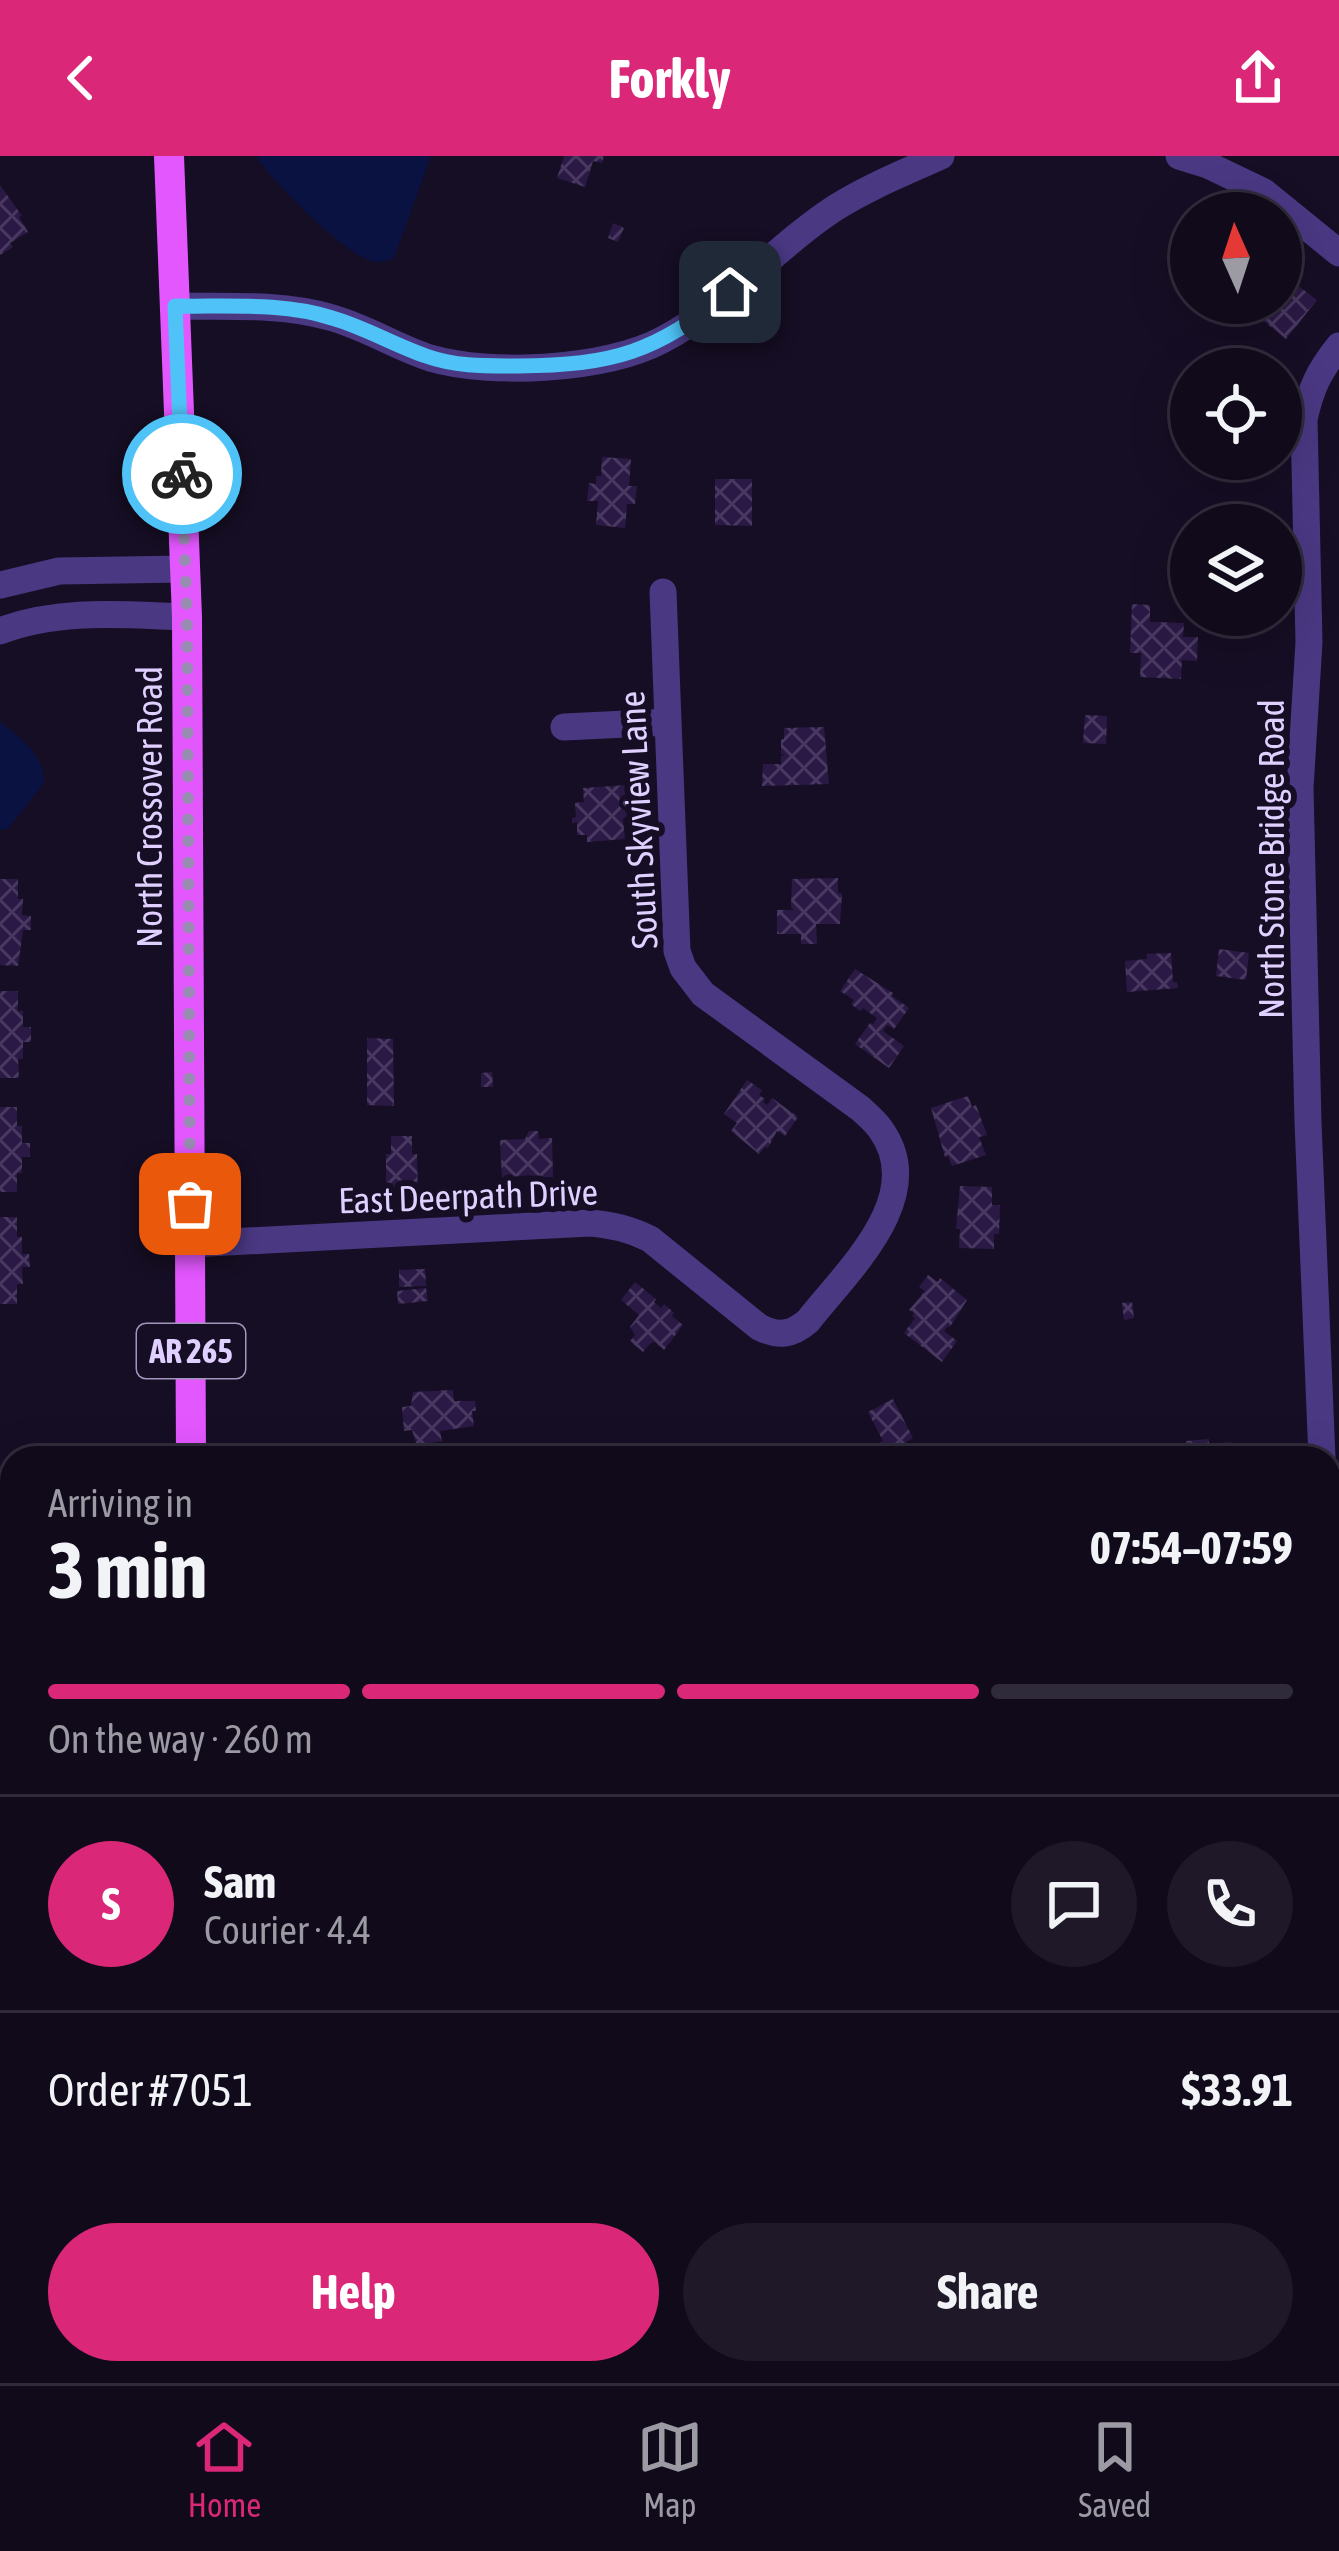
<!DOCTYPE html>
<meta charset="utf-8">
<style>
body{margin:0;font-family:"Asap Condensed",sans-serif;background:#1e1828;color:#f1f3f6;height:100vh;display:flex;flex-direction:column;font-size:45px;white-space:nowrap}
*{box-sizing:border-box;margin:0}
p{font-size:39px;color:#9c9aa3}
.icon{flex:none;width:66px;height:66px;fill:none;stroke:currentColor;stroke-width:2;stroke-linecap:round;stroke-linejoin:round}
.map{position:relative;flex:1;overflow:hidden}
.details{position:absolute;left:0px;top:1290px;width:1341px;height:939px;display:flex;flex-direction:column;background:#100a1b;border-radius:36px 36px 0 0;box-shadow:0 12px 48px #0002,0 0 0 3px #302b3a}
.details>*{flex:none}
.needle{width:78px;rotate:357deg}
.buttons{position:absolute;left:1170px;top:36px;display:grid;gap:24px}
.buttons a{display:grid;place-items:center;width:132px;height:132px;border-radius:50%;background:#100a1b;box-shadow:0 12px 48px #0002,0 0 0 3px #302b3a;font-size:60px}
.pin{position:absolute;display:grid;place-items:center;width:102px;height:102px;color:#fff;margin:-51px;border-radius:24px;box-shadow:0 6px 18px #0006}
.courier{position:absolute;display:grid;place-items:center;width:120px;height:120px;margin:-60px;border:9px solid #4fc3f7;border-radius:50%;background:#fff;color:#222;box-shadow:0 3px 15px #0007}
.summary em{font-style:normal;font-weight:700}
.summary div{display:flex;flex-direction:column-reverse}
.summary{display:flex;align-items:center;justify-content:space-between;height:204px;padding:0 48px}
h1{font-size:78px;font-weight:700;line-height:90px}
.bar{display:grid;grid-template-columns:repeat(4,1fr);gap:18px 12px;align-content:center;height:144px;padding:0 48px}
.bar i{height:15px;border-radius:9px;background:#302b3a}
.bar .current{background:#db2777}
.bar p{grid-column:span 4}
.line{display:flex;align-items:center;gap:30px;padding:0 48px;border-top:3px solid #302b3a}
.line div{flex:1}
.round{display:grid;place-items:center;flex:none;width:126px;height:126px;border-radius:63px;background:#1e1828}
.action{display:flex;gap:24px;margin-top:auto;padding:24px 48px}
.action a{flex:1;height:138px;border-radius:72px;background:#db2777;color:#fff;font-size:48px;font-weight:700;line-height:138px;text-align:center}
.action a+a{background:#1e1828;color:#f1f3f6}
header{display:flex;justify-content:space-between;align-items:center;height:156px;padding:0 48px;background:#db2777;color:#fff;font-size:54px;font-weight:700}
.tab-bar{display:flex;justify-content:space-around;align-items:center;height:168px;border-top:3px solid #302b3a;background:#100a1b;font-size:33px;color:#9c9aa3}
.tab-bar a{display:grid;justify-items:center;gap:6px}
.tab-bar .current{color:#db2777}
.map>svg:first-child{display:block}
.water{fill:#091241}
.building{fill:url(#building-cross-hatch)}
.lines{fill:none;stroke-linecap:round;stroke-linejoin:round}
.minor{stroke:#4a3883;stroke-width:27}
.major{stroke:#e357ff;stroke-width:30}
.done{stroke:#998cb2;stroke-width:12;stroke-dasharray:0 21.6}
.route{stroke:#4fc3f7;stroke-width:15}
.labels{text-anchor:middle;stroke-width:12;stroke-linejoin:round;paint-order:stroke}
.shield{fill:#160e24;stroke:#a396bd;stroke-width:3}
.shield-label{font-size:33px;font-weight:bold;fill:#dfd0ff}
.street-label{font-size:36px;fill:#dfd0ff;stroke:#160e24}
</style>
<header><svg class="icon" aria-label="back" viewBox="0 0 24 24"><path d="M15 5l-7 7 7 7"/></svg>Forkly<svg class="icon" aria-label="share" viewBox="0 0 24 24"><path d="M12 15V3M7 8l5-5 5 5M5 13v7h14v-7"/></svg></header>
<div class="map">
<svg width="1339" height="2227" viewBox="0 0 1339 2227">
<defs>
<pattern id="building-cross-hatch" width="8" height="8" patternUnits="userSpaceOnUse" patternTransform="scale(3)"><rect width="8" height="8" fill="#2b1945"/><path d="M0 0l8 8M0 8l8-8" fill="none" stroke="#493961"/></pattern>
</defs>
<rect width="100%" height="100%" fill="#160e24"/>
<!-- water -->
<path class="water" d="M 256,0 L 431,0 L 394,102 C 388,104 382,107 376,106 C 348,103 272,25 256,0 Z
M 0,566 C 20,581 45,600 44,627 L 8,673 L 0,674 Z"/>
<!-- building -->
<path class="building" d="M 564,0 L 604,0 L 602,7 L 593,5 L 585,31 L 557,22 Z
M 0,29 L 22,60 L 19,61 L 28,76 L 10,87 L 13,91 L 0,99 Z
M 613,67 L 624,72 L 618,86 L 608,82 Z
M 1281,128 L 1290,136 L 1296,128 L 1317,144 L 1286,183 L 1245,150 L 1248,147 L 1281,147 Z
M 602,301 L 631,303 L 629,330 L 637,330 L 635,348 L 627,348 L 625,372 L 596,369 L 598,345 L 587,345 L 589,327 L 596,328 L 596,320 L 601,320 Z
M 715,323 L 752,323 L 752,370 L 715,369 Z
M 1132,448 L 1150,449 L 1150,466 L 1184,467 L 1183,481 L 1198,481 L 1197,505 L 1182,504 L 1181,523 L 1140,521 L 1141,497 L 1130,497 Z
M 1085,559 L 1107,560 L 1106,588 L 1083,587 Z
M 824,571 L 829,628 L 762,630 L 763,608 L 781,608 L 781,600 L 785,600 L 781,598 L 781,583 L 784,583 L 784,572 Z
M 627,629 L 629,652 L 623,652 L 628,659 L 623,663 L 625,683 L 587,686 L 587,679 L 577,679 L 577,666 L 572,667 L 572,662 L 576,661 L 575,647 L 584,646 L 583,632 Z
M 838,722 L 838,737 L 842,737 L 840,768 L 816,768 L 817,788 L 801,788 L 801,778 L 777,778 L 777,754 L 794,754 L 791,751 L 792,723 Z
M 0,723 L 18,723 L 18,743 L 23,743 L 22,759 L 31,760 L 31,774 L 23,774 L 18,810 L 0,809 Z
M 1219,793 L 1249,797 L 1246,824 L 1216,820 Z
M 1171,797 L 1173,826 L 1177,826 L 1178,832 L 1127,836 L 1125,805 L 1147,803 L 1147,798 Z
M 855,813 L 893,837 L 892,840 L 909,852 L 894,873 L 887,869 L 883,875 L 904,890 L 889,912 L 855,888 L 870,867 L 873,868 L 877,862 L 863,852 L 860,855 L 851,848 L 854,844 L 840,835 Z
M 0,835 L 18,835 L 18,855 L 23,855 L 23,871 L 31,871 L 31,886 L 23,886 L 23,903 L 18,903 L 19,922 L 0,922 Z
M 367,882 L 393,883 L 394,950 L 367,949 Z
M 492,916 L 493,931 L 481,931 L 481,917 Z
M 747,924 L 762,934 L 759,939 L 765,943 L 763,946 L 767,949 L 772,942 L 798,961 L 785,980 L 777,975 L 768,992 L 765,991 L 759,998 L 731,975 L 737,967 L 724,958 Z
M 968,940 L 972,951 L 976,949 L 987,979 L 979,981 L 986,999 L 952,1010 L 948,1000 L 945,1001 L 931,952 Z
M 0,951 L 17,951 L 17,970 L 22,970 L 22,987 L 30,987 L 30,1001 L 22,1001 L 22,1017 L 17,1017 L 17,1036 L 0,1036 Z
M 529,975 L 538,975 L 539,983 L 552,982 L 553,1021 L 530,1022 L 530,1019 L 502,1022 L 500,984 L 525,983 Z
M 391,980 L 412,980 L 412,998 L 417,998 L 418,1039 L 386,1040 L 386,998 L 391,998 Z
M 960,1030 L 992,1031 L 992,1049 L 1000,1049 L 999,1078 L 994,1078 L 994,1093 L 959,1092 L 960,1073 L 956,1073 Z
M 0,1061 L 17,1061 L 17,1081 L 22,1081 L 22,1098 L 29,1098 L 30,1111 L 22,1111 L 23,1128 L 17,1128 L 17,1148 L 0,1148 Z
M 425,1113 L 426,1130 L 399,1131 L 399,1114 Z
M 928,1119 L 938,1126 L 940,1122 L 967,1144 L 950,1171 L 948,1170 L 944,1175 L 957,1185 L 942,1206 L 904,1177 L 915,1162 L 912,1160 L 914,1157 L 909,1154 L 925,1135 L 919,1131 Z
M 635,1126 L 656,1143 L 654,1146 L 661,1152 L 664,1148 L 674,1157 L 672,1160 L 683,1169 L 664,1194 L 655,1186 L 651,1187 L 643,1196 L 630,1185 L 635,1179 L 630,1171 L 639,1159 L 621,1144 Z
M 426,1132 L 428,1145 L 398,1148 L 397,1135 Z
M 1132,1146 L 1134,1162 L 1124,1164 L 1122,1147 Z
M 453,1234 L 454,1245 L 475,1245 L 476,1255 L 472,1255 L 474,1270 L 440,1275 L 442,1285 L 431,1287 L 432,1299 L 420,1300 L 412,1274 L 404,1275 L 402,1251 L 411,1250 L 413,1236 Z
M 893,1243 L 913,1282 L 906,1286 L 915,1302 L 853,1302 L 883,1285 L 868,1256 Z
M 1209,1283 L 1209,1288 L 1231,1286 L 1233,1302 L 1188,1302 L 1186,1285 Z"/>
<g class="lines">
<!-- minor -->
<path class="minor" d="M 1179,0 L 1208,9 L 1264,36 L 1339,97
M 175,150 C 226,151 280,147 329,161 C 364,170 396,191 430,202 C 492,220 605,214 662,184 C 727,150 774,92 835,52 C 868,31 906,16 941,0
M 0,429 L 59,415 L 185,413
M 0,475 C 59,452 125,459 187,461
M 564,571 L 668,566
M 191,1088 L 590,1067 C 613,1069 630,1073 650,1083 L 759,1171 C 778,1181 792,1179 808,1165 C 847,1115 929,1041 881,974 C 876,966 867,959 861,953 L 703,838 L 683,812 L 677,795 L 663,436
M 1322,1302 L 1308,966 L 1300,632 L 1309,486 L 1304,263 C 1311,232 1319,215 1339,190
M 1329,1596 L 1339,1964
M 0,1867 L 12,1867"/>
<!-- major -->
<path class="major" d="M 169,0 L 187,461 L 191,1302
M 137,2227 L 137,2217"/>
</g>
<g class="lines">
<!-- done -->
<path class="done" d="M 182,318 L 187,461 L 190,1048"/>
<!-- route -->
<path class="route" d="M 182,318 L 175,150 C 226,151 283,146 332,162 C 364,171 394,189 426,200 C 457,211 486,210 518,210 C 614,209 655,197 730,136"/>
</g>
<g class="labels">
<!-- shield labels -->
<rect class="shield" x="137" y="1168" width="108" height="54" rx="9"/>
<g class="shield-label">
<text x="191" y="1207">AR 265</text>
</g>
<!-- street labels -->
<g class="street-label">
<text transform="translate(149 651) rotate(-90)" y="13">North Crossover Road</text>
<text transform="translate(638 664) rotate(-93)" y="13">South Skyview Lane</text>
<text transform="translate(1271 703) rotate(-90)" y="13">North Stone Bridge Road</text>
<text transform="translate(468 1040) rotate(-2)" y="13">East Deerpath Drive</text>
</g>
</g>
</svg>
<div class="buttons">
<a><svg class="needle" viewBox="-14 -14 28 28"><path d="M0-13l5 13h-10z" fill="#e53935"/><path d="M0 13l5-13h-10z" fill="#9c9aa3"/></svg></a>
<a><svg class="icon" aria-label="locate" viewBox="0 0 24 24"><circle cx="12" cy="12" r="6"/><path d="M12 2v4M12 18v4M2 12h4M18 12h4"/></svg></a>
<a><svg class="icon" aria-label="layers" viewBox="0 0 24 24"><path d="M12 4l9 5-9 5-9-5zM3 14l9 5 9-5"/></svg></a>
</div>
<div class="pin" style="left:190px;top:1048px;background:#ea580c"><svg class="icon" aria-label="bag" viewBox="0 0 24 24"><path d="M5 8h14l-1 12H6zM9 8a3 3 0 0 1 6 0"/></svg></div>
<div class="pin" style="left:730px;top:136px;background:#1f2937"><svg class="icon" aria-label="home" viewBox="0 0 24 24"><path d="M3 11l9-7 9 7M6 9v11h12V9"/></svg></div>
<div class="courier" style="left:182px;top:318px"><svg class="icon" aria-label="bike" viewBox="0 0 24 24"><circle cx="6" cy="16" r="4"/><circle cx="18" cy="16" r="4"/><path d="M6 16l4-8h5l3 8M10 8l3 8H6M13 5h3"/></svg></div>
<section class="details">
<div class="summary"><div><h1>3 min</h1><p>Arriving in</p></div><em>07:54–07:59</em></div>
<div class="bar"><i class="current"></i><i class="current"></i><i class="current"></i><i></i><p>On the way · 260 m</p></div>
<div class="line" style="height:216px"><b class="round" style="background:#db2777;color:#fff">S</b><div><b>Sam</b><p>Courier · 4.4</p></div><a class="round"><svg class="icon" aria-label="chat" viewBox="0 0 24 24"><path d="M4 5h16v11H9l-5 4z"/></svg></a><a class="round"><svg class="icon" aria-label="phone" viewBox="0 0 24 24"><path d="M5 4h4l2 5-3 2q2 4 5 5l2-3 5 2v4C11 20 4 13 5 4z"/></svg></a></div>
<div class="line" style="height:156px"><div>Order #7051</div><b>$33.91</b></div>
<div class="action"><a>Help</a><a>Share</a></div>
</section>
</div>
<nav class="tab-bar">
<a class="current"><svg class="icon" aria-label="home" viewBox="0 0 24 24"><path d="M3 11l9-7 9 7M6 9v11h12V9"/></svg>Home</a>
<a><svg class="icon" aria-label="map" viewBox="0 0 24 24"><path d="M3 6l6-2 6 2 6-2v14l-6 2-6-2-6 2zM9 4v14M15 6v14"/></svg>Map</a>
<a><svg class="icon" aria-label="saved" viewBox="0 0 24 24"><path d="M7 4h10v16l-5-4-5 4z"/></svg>Saved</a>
</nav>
